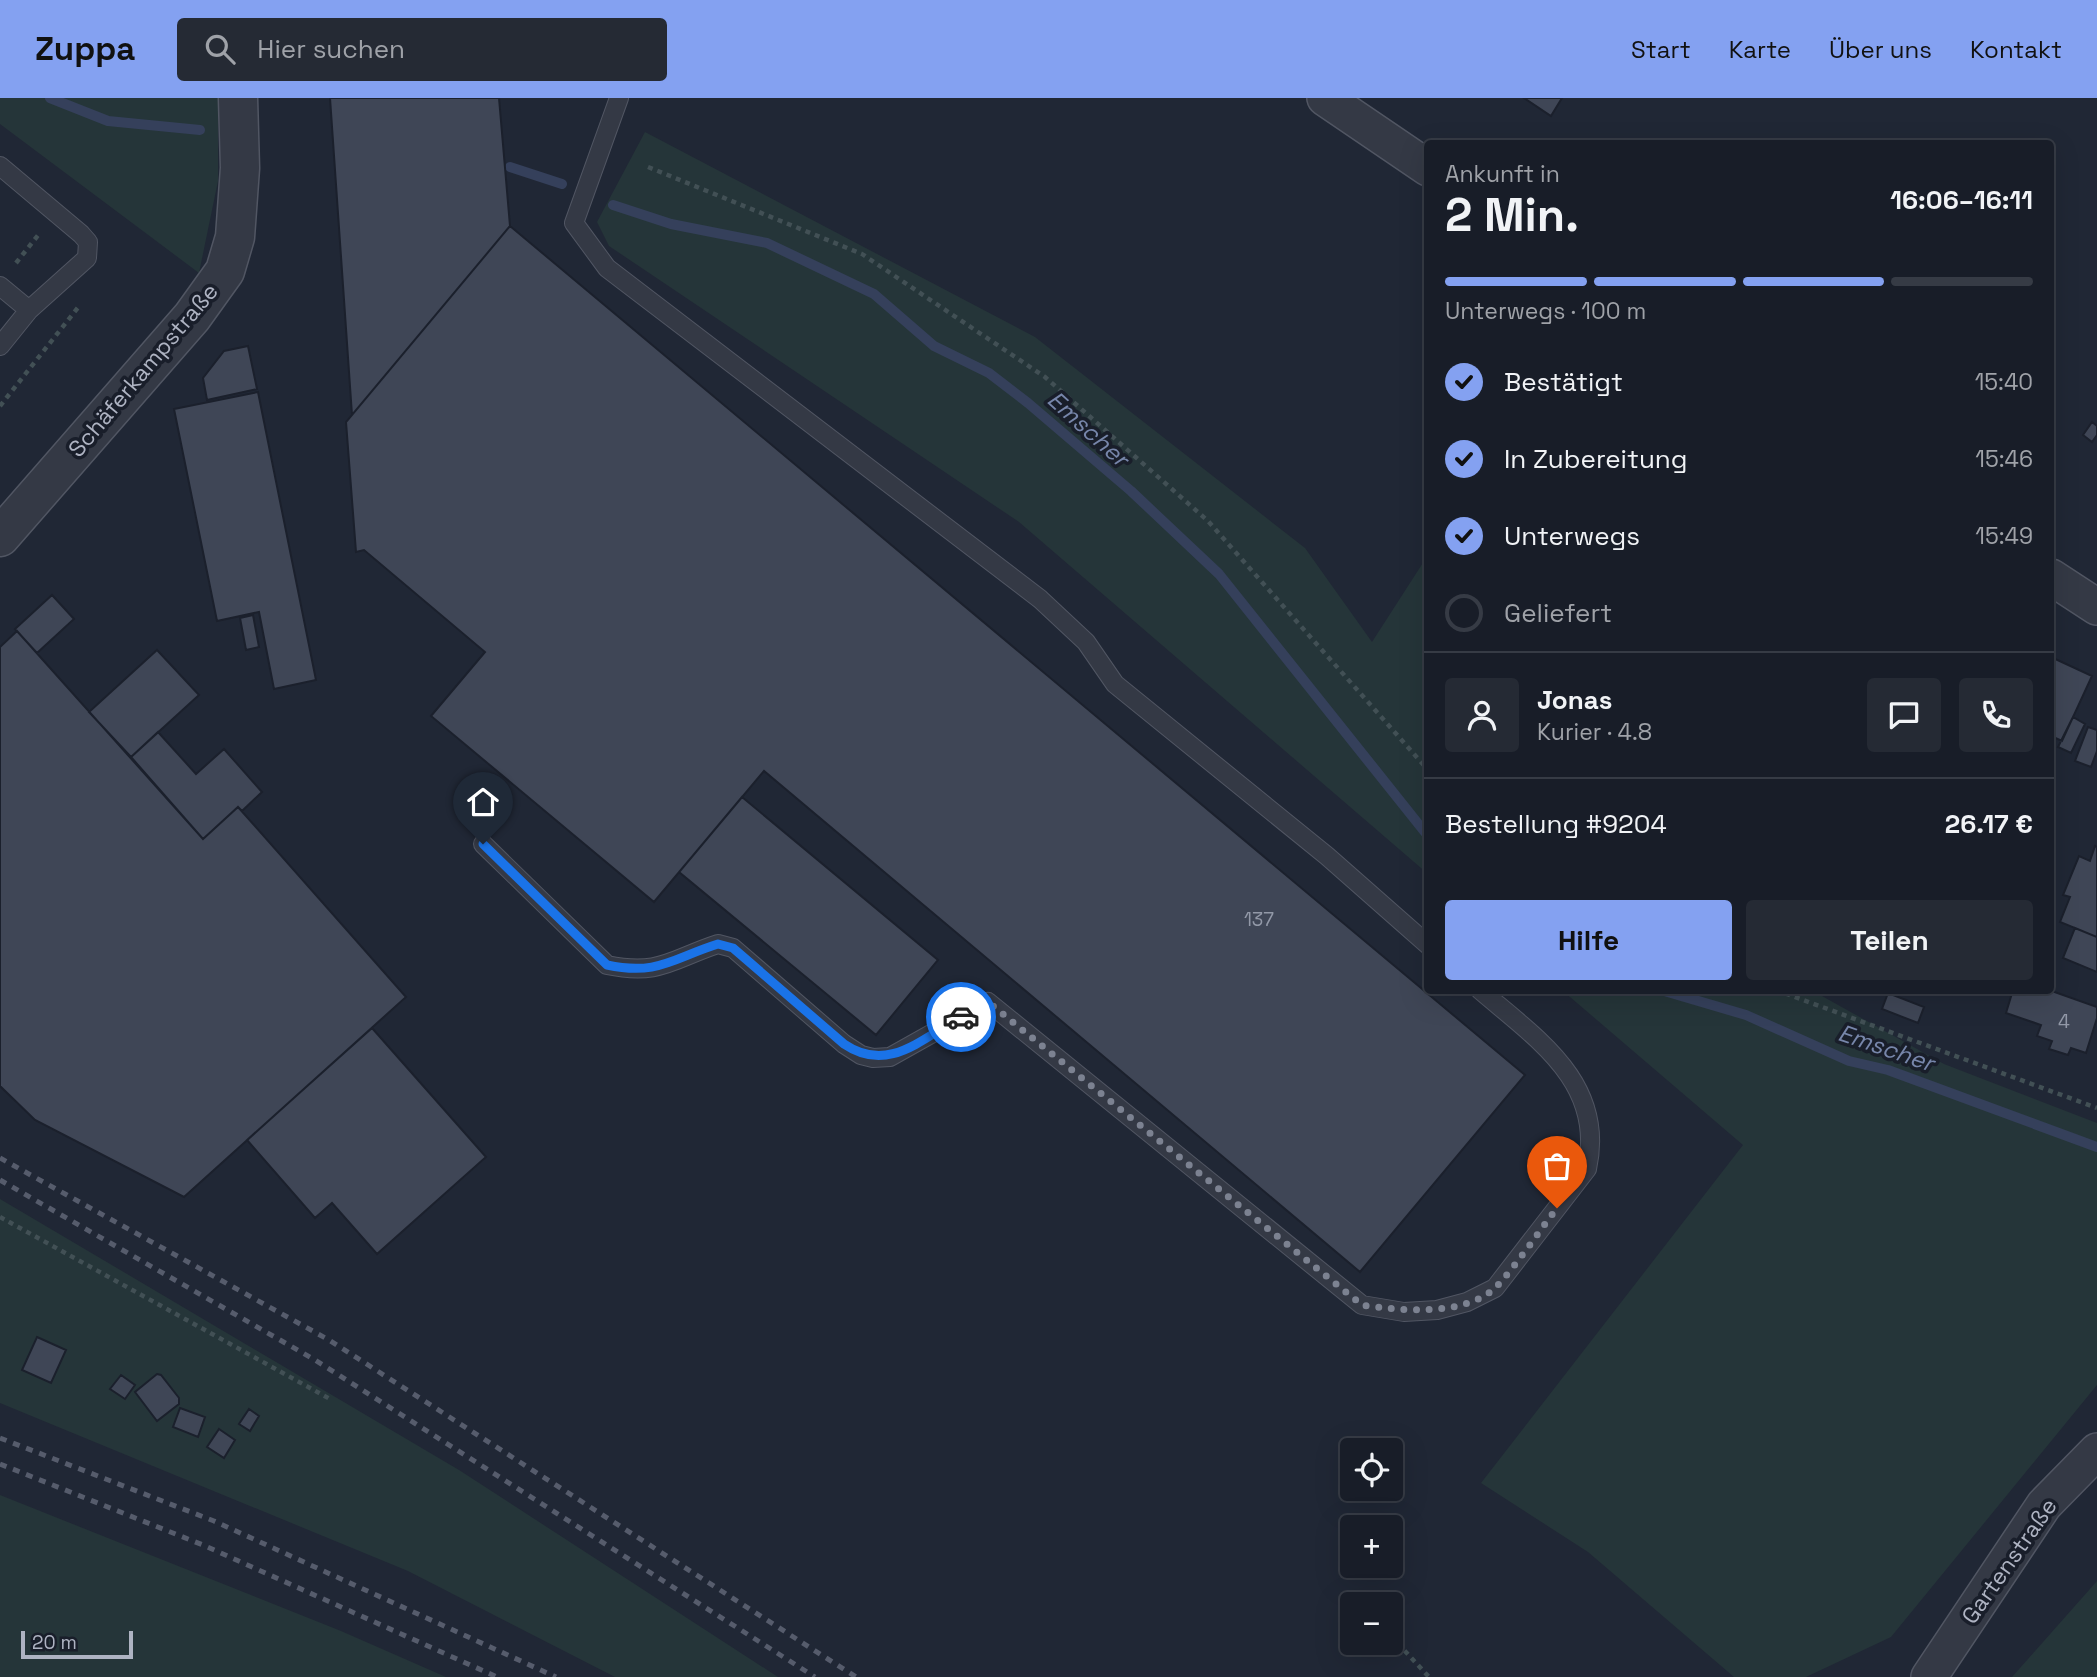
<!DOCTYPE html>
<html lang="de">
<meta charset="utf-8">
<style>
body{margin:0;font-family:"Space Grotesk",sans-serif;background:#252a34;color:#f1f3f6;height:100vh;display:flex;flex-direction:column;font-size:26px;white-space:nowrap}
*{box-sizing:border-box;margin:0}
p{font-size:23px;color:#9fa2a8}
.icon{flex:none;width:38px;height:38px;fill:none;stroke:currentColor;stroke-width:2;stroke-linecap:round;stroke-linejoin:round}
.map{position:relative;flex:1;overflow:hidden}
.panel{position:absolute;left:1424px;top:42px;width:630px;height:854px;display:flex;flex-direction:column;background:#181d28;border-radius:7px;box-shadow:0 7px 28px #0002,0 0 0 2px #363b45}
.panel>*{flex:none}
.fabs{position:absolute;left:1340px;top:1340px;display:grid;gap:14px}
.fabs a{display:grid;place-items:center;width:63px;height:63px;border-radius:7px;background:#181d28;box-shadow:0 7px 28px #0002,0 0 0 2px #363b45;font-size:35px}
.scale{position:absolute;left:21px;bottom:18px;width:112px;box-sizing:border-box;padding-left:7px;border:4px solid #aeb3c2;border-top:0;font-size:19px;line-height:24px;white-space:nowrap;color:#aeb3c2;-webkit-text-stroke:5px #191e2a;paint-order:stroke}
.pin{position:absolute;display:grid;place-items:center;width:60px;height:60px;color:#fff;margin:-72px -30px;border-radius:50% 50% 50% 0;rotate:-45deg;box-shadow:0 0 7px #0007}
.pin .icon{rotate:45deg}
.courier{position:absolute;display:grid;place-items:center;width:70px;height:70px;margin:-35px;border:5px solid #1a73e8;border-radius:50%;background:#fff;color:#222;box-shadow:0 2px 9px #0007}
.summary em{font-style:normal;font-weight:800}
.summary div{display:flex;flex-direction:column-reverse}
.summary{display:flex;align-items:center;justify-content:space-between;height:119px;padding:0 21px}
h1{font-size:46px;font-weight:800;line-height:52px}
.bar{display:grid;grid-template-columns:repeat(4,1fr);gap:10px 7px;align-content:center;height:84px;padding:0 21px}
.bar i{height:9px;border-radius:5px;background:#363b45}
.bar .active{background:#84a1f1}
.bar p{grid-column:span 4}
.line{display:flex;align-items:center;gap:18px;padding:0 21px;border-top:2px solid #363b45}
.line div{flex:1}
.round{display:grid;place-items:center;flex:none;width:74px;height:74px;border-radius:7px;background:#252a34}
ol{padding:0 21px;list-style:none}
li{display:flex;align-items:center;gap:21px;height:77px}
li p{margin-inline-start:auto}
li .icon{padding:7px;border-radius:50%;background:#84a1f1;color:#111;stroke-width:4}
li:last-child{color:#9fa2a8}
li i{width:38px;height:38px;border:4px solid #363b45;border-radius:50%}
.primary-button{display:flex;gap:14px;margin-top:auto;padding:14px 21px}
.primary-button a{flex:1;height:80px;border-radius:7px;background:#84a1f1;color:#111;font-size:28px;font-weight:800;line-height:80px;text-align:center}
.primary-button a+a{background:#252a34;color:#f1f3f6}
header{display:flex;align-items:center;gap:42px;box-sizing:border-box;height:98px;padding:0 35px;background:#84a1f1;color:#111}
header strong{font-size:33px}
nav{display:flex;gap:38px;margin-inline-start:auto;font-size:24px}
.search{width:490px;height:63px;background:#252a34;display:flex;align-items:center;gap:18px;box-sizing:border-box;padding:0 24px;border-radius:7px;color:#9fa2a8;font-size:26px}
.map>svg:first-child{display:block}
.green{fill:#253539}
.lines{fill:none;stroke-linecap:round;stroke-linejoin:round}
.stream{stroke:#35405b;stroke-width:10}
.building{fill:#3f4656;stroke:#1b202c;stroke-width:2}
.service-casing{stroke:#515663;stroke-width:20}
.minor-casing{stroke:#515663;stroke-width:38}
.tertiary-casing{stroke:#515663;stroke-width:41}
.path{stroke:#425055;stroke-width:4.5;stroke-dasharray:5 5;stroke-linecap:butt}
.service{stroke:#343945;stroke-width:18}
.minor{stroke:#343945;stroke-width:35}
.tertiary{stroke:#343945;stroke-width:38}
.rail{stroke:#565c6c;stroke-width:5;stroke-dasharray:7 7;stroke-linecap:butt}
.done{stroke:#7c8291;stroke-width:7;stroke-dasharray:0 12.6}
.route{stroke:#1a73e8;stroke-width:9}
.labels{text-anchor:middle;stroke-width:7;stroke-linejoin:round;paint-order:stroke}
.number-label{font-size:19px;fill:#9298a7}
.street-label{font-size:23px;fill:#aeb3c2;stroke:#191e2a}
.water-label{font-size:24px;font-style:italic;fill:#7786aa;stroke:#191e2a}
</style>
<header>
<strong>Zuppa</strong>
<div class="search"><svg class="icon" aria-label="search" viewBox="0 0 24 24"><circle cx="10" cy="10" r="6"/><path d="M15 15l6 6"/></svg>Hier suchen</div>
<nav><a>Start</a><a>Karte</a><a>Über uns</a><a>Kontakt</a></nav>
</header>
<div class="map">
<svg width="2097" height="1579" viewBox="0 0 2097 1579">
<rect width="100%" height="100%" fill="#202735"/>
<!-- green -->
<path class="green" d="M 0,0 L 218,0 L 218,83 L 199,175 L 0,26 Z
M 645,34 L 1035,239 L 1305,450 L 1372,544 L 1428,457 L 1428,776 L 1019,424 L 609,148 L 597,124 Z
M 1563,893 L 1813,893 L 1944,966 L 2097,1025 L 2097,1287 L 1891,1539 L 1806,1579 L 1734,1579 L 1588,1454 L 1481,1385 L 1743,1047 Z
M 0,1101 L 459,1372 L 778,1579 L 615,1579 L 408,1473 L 0,1305 Z
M 0,1397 L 341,1533 L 446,1579 L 0,1579 Z
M 2097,1483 L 2097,1579 L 2012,1579 Z"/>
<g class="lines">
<!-- stream -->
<path class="stream" d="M 50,0 L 108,23 L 200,32
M 510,69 L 562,86
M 613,107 L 671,126 L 767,145 L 874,196 L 934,248 L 989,275 L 1028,305 L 1131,393 L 1219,476 L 1428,738
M 1661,892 L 1746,917 L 1849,963 L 1888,972 L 2097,1049"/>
</g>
<!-- building -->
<path class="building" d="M 330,0 L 499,0 L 510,128 L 352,317 Z
M 1524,0 L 1562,0 L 1551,18 Z
M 510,128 L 1525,977 L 1360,1174 L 764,673 L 654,804 L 431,618 L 485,554 L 364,452 L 356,454 L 346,324 Z
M 248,248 L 257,291 L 207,302 L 203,280 L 224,253 Z
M 258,294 L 316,582 L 274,591 L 259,514 L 217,523 L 174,311 Z
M 2092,324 L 2097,328 L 2097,337 L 2092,344 L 2083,337 Z
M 52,497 L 74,521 L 37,555 L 15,531 Z
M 253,517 L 259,549 L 246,552 L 240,520 Z
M 17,533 L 203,741 L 238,709 L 406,899 L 184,1099 L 35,1022 L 0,988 L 0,549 Z
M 157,552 L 199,597 L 131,659 L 89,614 Z
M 2051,559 L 2092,578 L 2062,643 L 2051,638 Z
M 2073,619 L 2085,626 L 2071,655 L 2058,649 Z
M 2088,629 L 2097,632 L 2097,653 L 2091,669 L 2075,663 Z
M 158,634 L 196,676 L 224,651 L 262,694 L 242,713 L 238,709 L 203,741 L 131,659 Z
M 742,699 L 938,862 L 876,937 L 679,774 Z
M 2095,748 L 2097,749 L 2097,839 L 2060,824 L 2070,799 L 2063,797 L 2079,758 L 2090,763 Z
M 2075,830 L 2097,839 L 2097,874 L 2063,860 Z
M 2013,892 L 2049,892 L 2097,909 L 2097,920 L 2086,955 L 2071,950 L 2068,957 L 2049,951 L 2052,943 L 2037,938 L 2041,927 L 2006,915 Z
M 1888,895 L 1924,909 L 1918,925 L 1882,911 Z
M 372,930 L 486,1059 L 377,1156 L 332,1105 L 315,1120 L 247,1042 Z
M 37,1239 L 66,1252 L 51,1285 L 22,1272 Z
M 157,1276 L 161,1277 L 179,1300 L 179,1306 L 157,1323 L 135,1294 Z
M 121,1277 L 135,1287 L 125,1301 L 110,1291 Z
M 180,1310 L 205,1319 L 198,1339 L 173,1329 Z
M 249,1311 L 259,1318 L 250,1333 L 239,1326 Z
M 219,1331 L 235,1342 L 224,1360 L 207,1349 Z"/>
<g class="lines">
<defs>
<path id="service" d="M 619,0 L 574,125 L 607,170 L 1040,501 L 1086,544 L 1115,586 L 1327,758 L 1428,847
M 0,68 L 81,136 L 88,144 L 87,160 L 29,212 L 0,248
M 0,188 L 29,212
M 483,746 L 607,867 C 660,878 672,861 718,846 L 733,850 L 844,946 L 861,957 L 873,960 L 890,959 L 988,904 L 1362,1207 L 1404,1214 L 1437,1212 L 1467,1204 L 1495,1190 L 1587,1071 C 1606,985 1537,941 1480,892"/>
<path id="minor" d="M 1325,0 L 1428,70
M 2051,479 L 2097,509
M 1929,1579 L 2044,1407 L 2097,1353"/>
<path id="tertiary" d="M 0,439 L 192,219 L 225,173 L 235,139 L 240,70 L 238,0"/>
</defs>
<!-- service casing -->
<use href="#service" class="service-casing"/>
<!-- minor casing -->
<use href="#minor" class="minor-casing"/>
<!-- tertiary casing -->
<use href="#tertiary" class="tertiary-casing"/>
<!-- path -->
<path class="path" d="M 648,69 L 862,156 L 1045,279 L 1208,423 L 1428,672
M 16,165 L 39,136
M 0,308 L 80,207
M 1776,892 L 2097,1010
M 0,1119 L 330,1301
M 1391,1538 L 1429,1579"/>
<!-- service -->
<use href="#service" class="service"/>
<!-- minor -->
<use href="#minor" class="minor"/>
<!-- tertiary -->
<use href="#tertiary" class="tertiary"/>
<!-- rail -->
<path class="rail" d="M 0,1060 L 329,1242 L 856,1579
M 0,1082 L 315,1262 L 815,1579
M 0,1340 L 214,1423 L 556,1579
M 0,1366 L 203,1447 L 497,1579"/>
</g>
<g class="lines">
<!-- done -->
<path class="done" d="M 961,919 L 988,904 L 1362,1207 C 1400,1213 1467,1219 1497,1188 C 1519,1164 1537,1136 1557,1110"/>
<!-- route -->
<path class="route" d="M 483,746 L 607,867 C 658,878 673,860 718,846 L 733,850 L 844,946 C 888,976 921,941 961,919"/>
</g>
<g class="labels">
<!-- number labels -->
<g class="number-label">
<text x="1259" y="828">137</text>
<text x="2064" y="930">4</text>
</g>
<!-- street labels -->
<g class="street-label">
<text transform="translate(143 272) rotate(-50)" y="8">Schäferkampstraße</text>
<text transform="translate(2009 1463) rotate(-55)" y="8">Gartenstraße</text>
</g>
<!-- water labels -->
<g class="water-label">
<text transform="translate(1088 331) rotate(42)" y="8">Emscher</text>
<text transform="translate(1886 950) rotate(19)" y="8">Emscher</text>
</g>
</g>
</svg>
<div class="fabs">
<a><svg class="icon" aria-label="locate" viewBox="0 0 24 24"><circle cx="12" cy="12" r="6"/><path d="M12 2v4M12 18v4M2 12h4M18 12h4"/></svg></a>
<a>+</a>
<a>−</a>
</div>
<div class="scale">20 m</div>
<div class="pin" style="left:1557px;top:1110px;background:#ea580c"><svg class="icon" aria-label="bag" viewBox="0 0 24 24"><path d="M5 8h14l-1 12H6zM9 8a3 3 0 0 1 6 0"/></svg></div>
<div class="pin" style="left:483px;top:746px;background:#1f2937"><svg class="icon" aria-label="home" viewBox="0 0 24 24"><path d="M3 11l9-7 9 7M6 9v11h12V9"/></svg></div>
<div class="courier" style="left:961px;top:919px"><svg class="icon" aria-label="car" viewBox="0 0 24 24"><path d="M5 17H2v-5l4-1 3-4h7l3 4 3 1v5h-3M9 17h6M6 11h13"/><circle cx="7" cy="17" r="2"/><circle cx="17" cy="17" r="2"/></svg></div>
<section class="panel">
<div class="summary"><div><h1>2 Min.</h1><p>Ankunft in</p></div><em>16:06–16:11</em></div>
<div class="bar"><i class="active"></i><i class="active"></i><i class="active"></i><i></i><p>Unterwegs · 100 m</p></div>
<ol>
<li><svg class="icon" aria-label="check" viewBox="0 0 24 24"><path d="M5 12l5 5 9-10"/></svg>Bestätigt<p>15:40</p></li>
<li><svg class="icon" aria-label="check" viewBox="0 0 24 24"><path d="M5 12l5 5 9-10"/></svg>In Zubereitung<p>15:46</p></li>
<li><svg class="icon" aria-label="check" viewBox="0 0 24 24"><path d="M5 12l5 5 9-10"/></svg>Unterwegs<p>15:49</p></li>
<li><i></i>Geliefert</li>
</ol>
<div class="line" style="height:126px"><a class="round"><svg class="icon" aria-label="person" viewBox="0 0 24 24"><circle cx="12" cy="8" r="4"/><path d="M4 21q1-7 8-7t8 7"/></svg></a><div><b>Jonas</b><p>Kurier · 4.8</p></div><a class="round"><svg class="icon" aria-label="chat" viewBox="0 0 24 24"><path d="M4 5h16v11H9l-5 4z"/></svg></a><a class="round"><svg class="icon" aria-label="phone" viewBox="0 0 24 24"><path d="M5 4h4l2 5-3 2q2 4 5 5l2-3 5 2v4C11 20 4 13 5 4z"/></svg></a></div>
<div class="line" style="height:91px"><div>Bestellung #9204</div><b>26.17 €</b></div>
<div class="primary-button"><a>Hilfe</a><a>Teilen</a></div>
</section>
</div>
